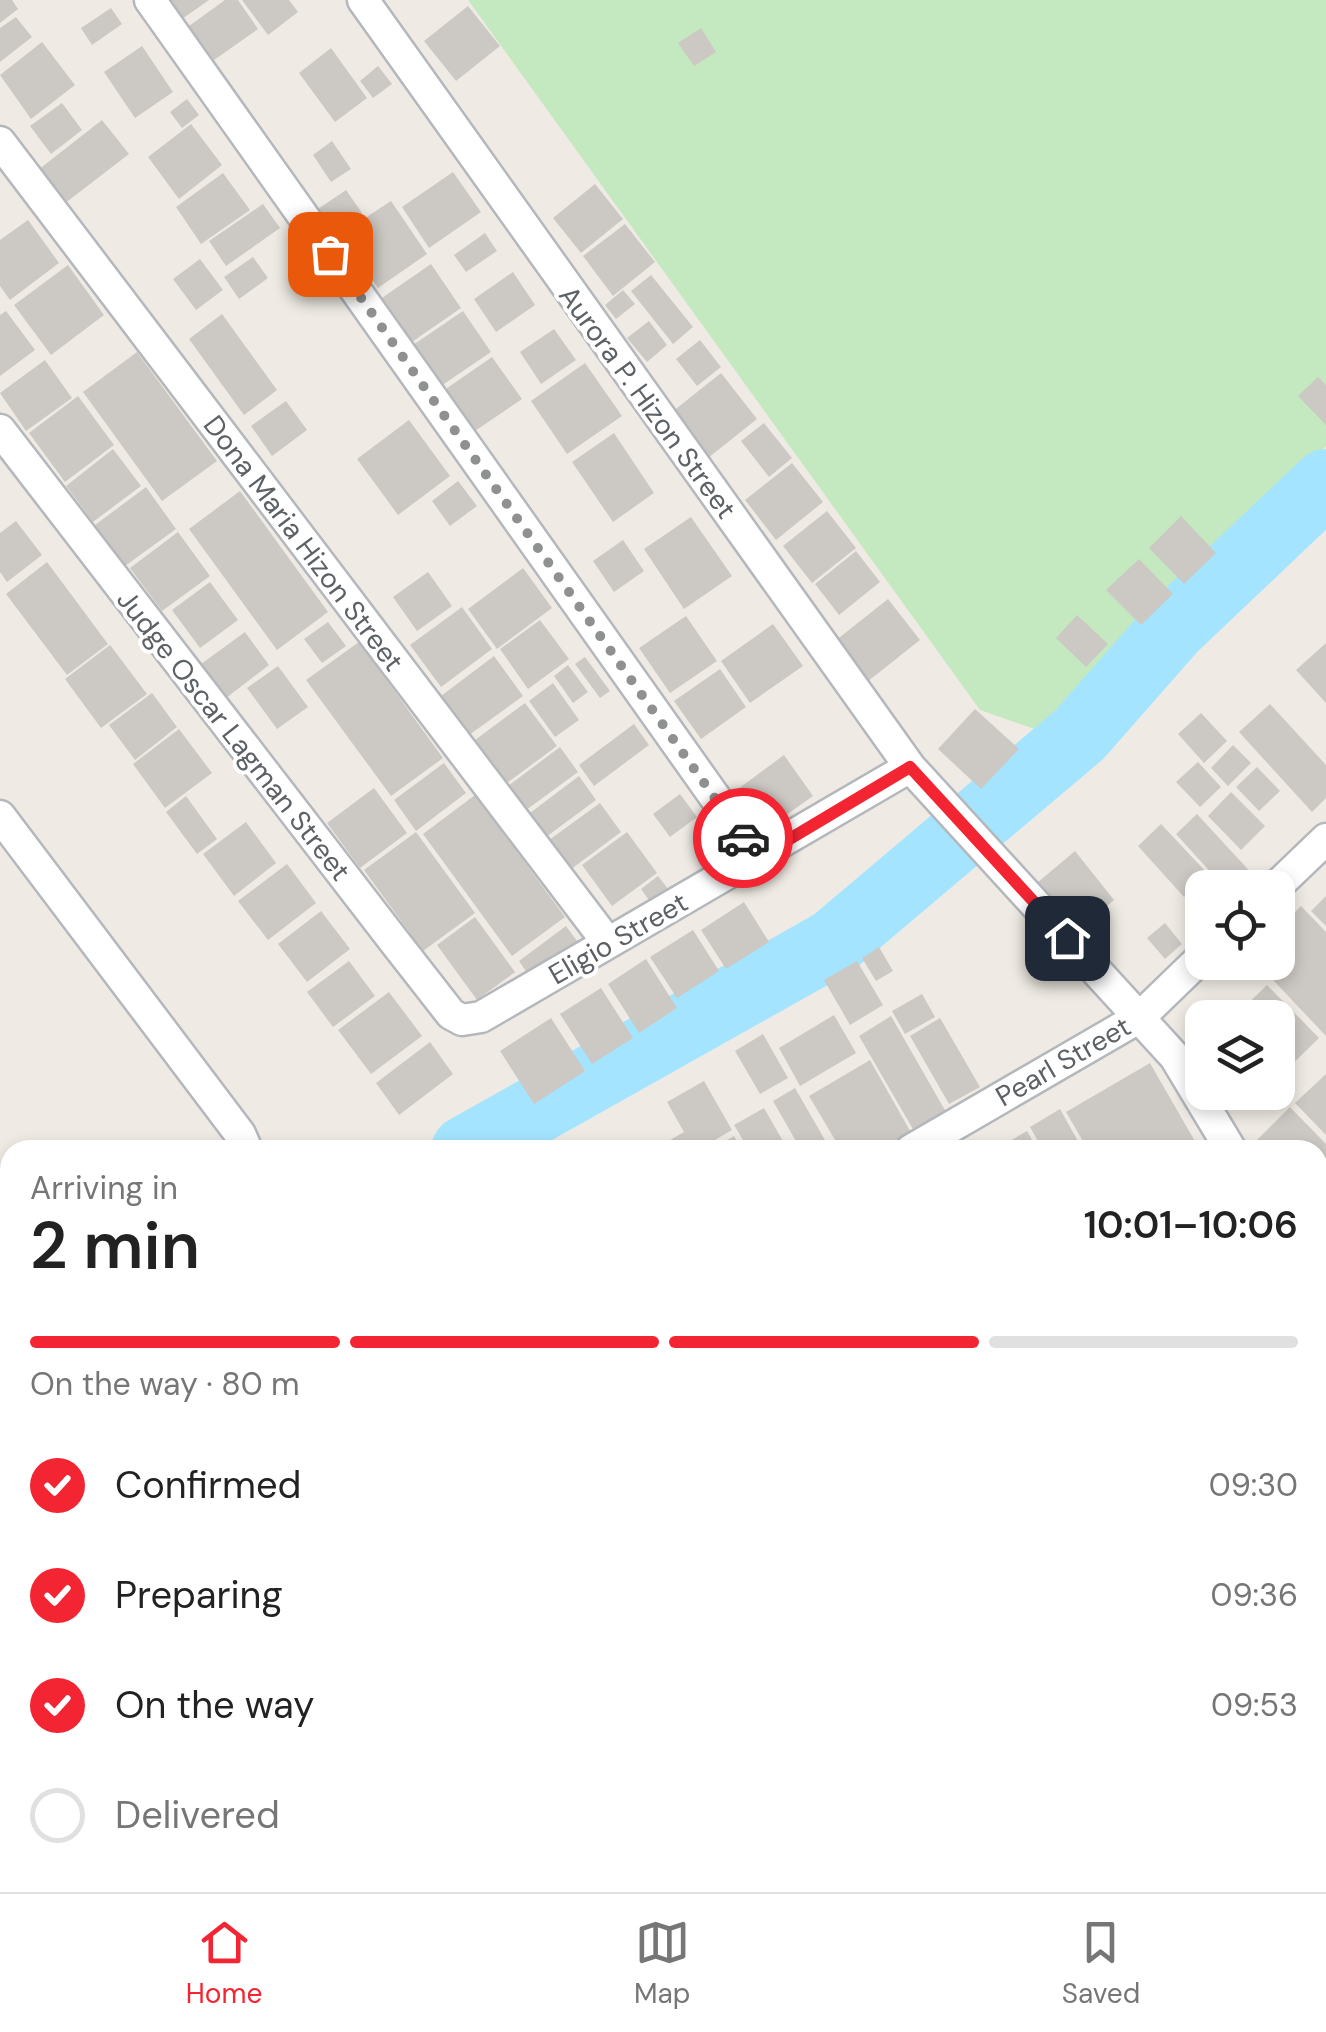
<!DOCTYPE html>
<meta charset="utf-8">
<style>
body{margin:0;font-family:"DM Sans",sans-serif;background:#f2f2f2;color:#222;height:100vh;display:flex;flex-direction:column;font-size:38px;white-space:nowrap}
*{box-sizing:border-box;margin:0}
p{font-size:32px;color:#767676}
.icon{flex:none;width:55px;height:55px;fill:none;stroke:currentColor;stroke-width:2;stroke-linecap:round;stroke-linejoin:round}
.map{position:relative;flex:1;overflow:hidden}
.side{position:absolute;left:0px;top:1140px;width:1328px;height:752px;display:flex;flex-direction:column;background:#fff;border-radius:30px 30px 0 0;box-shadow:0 5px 15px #0003}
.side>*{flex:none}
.controls{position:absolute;left:1185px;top:870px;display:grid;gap:20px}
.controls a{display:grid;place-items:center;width:110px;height:110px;border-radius:20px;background:#fff;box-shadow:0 5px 15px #0003;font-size:50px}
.pin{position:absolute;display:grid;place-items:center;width:85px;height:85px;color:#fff;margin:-42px;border-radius:20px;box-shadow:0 5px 15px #0006}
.courier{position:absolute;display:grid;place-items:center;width:100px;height:100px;margin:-50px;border:8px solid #f32532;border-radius:50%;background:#fff;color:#222;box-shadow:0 2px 12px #0007}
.summary em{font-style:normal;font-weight:600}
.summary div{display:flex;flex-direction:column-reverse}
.summary{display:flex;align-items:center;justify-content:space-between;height:170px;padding:0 30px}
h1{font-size:65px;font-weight:600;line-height:75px}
.bar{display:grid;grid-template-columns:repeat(4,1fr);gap:15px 10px;align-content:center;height:120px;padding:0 30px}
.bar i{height:12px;border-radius:8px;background:#e0e0e0}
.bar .on{background:#f32532}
.bar p{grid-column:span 4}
ol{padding:0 30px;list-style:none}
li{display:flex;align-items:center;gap:30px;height:110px}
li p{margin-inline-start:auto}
li .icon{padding:10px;border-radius:50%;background:#f32532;color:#fff;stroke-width:4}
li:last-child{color:#767676}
li i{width:55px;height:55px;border:5px solid #e0e0e0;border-radius:50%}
.tabs{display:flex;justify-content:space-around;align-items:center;height:140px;border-top:2px solid #e0e0e0;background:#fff;font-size:28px;color:#767676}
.tabs a{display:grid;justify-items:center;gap:5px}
.tabs .on{color:#f32532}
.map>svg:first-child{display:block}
.green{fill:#c4e8bf}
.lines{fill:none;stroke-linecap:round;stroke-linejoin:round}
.river{stroke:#a4e4ff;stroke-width:68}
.building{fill:#ccc8c3}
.street-casing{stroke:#b4b8bc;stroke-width:35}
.street{stroke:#fff;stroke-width:30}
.done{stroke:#8f9191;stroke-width:10;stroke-dasharray:0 18}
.route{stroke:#f32532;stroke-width:12}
.labels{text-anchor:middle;stroke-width:8;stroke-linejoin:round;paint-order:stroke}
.street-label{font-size:28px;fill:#5c6165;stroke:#fff}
</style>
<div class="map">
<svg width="1326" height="1892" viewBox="0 0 1326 1892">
<rect width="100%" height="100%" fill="#efebe4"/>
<!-- green -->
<path class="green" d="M 468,0 L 1326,0 L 1326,446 L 1060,738 L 980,710 Z"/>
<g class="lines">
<!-- river -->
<path class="river" d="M 465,1150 L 833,943 L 1079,735 L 1173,628 L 1326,483
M 0,1421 L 10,1415"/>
</g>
<!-- building -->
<path class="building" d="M 0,0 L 12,0 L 18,9 L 0,23 Z
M 169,0 L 209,0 L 182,19 Z
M 225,0 L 238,0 L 258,29 L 214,60 L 189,26 Z
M 242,0 L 289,0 L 298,12 L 268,35 Z
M 468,6 L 500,46 L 456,81 L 424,41 Z
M 111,8 L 122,24 L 92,45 L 81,28 Z
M 16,17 L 32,37 L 0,62 L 0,28 Z
M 701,28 L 716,52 L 694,66 L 678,43 Z
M 42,42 L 75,85 L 31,119 L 0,75 Z
M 142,46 L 173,92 L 135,118 L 104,72 Z
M 331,48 L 367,98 L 335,122 L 299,73 Z
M 378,66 L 392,84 L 373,98 L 360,81 Z
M 187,99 L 199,115 L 182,128 L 170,112 Z
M 62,103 L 82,130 L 51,154 L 30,126 Z
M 102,120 L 129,154 L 64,204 L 38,170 Z
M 191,124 L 222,165 L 179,199 L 148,157 Z
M 332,141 L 351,169 L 331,182 L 313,155 Z
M 453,172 L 481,212 L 429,248 L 402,207 Z
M 223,173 L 250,210 L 201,244 L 176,207 Z
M 595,184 L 623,219 L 581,253 L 553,218 Z
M 346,190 L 362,213 L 334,232 L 318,209 Z
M 391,201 L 427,254 L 378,288 L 341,234 Z
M 263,204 L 280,228 L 226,266 L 209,241 Z
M 28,220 L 59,263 L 10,300 L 0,286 L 0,240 Z
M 625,224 L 655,262 L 613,296 L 583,256 Z
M 485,233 L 497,251 L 466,272 L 454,255 Z
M 253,257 L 268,278 L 239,299 L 224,277 Z
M 200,259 L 223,290 L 196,310 L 173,279 Z
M 431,264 L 461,308 L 409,344 L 379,300 Z
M 68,265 L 104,315 L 51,355 L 14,305 Z
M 513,272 L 535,305 L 496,332 L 474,299 Z
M 651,275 L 693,327 L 673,344 L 631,291 Z
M 623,290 L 635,304 L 616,319 L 605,305 Z
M 6,311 L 35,350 L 0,376 L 0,315 Z
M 463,311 L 491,352 L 438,388 L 410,347 Z
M 222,314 L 277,390 L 244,415 L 189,339 Z
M 649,321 L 667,345 L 647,362 L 627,338 Z
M 554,329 L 576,360 L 541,384 L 520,352 Z
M 700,340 L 721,367 L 697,386 L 676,359 Z
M 137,352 L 217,461 L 162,501 L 83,392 Z
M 492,357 L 522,399 L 469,435 L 440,393 Z
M 45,360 L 72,398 L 26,431 L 0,393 Z
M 585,363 L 622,416 L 567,454 L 531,401 Z
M 721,373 L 757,419 L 708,458 L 672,412 Z
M 1318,377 L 1326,385 L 1326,425 L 1298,396 Z
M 78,396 L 114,445 L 65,482 L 29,433 Z
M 286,401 L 307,430 L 272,456 L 251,426 Z
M 409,420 L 450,476 L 398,515 L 357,459 Z
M 764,423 L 792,458 L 769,477 L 741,441 Z
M 614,433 L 654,493 L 613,522 L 572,462 Z
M 113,449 L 141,486 L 93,522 L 66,486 Z
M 792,463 L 823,502 L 776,540 L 745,500 Z
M 458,481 L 477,506 L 450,526 L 432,501 Z
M 146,487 L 176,529 L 125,566 L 95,525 Z
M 240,491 L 328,612 L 277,650 L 189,529 Z
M 827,511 L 856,548 L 812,583 L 783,546 Z
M 1181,516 L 1216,553 L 1184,584 L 1149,548 Z
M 691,517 L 732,576 L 684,609 L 644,549 Z
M 16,521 L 42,555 L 7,582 L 0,572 L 0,533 Z
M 178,532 L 210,576 L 162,611 L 130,568 Z
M 623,540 L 644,571 L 614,592 L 593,561 Z
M 856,551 L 880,582 L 839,615 L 815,584 Z
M 1139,559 L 1173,594 L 1141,625 L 1106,590 Z
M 47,562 L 108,644 L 67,675 L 6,594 Z
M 523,568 L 552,608 L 497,649 L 468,609 Z
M 428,572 L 452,606 L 417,631 L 393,597 Z
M 210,582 L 238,620 L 200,648 L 172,610 Z
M 888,599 L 920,640 L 867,682 L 835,641 Z
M 462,607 L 492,649 L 441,687 L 410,645 Z
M 1077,615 L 1108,644 L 1086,667 L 1056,638 Z
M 686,616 L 717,661 L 670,693 L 639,648 Z
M 540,620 L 569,659 L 528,689 L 500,649 Z
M 328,622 L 346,646 L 322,663 L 304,639 Z
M 773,624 L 803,666 L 750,703 L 721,661 Z
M 245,632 L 269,665 L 226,698 L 201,664 Z
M 359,642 L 443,758 L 391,796 L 306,680 Z
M 1326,643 L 1326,703 L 1296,670 Z
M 110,645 L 147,694 L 101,728 L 65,679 Z
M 494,656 L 523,696 L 465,738 L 437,699 Z
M 585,657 L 610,691 L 600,698 L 575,664 Z
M 568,665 L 588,692 L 573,703 L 554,676 Z
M 278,666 L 308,707 L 277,729 L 247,688 Z
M 720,669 L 746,707 L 701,739 L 674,701 Z
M 553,683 L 579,720 L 555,737 L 529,701 Z
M 152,693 L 177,727 L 135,760 L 109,725 Z
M 525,703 L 557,746 L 503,786 L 471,743 Z
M 1270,704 L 1326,765 L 1326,798 L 1312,812 L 1239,732 Z
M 975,709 L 1019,749 L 981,789 L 938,749 Z
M 1201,713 L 1227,741 L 1204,763 L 1178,734 Z
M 634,724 L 649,745 L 594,786 L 579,765 Z
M 179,729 L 212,773 L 165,808 L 133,764 Z
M 1233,745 L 1251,763 L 1228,786 L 1211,768 Z
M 560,747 L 578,772 L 522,813 L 504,789 Z
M 784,755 L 813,796 L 762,832 L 734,792 Z
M 1198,762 L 1221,787 L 1200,807 L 1176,782 Z
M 444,763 L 466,793 L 416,831 L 394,800 Z
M 1257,767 L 1280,791 L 1259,811 L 1236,787 Z
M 579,776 L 596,800 L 546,837 L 530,813 Z
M 374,788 L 407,833 L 360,868 L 327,823 Z
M 1231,792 L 1265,826 L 1241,850 L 1208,816 Z
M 680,794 L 697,817 L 670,837 L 653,814 Z
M 475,795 L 565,917 L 512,956 L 423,834 Z
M 186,796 L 217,839 L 197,854 L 166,812 Z
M 600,803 L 621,832 L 570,870 L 549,840 Z
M 1197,814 L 1256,878 L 1245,888 L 1225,888 L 1176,834 Z
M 246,822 L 276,863 L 234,896 L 203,854 Z
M 1161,824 L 1208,874 L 1184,897 L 1138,846 Z
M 416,832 L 475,913 L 423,951 L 364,870 Z
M 627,832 L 657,873 L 612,906 L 582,865 Z
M 1075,851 L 1114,900 L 1076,932 L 1037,883 Z
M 287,864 L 316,903 L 268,940 L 238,901 Z
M 658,876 L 672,894 L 654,907 L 641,889 Z
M 1202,896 L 1202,924 L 1188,909 Z
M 1326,896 L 1326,926 L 1311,911 Z
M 744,902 L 769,942 L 726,969 L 701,930 Z
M 1301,906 L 1326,932 L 1326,1036 L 1256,962 L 1278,962 L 1278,929 Z
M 321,911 L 350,949 L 307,982 L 278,944 Z
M 475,917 L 515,972 L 477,1000 L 437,945 Z
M 1165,923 L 1182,944 L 1165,959 L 1147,938 Z
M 566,926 L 580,945 L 532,980 L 519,961 Z
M 693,930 L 719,971 L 677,998 L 650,957 Z
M 879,947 L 893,971 L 876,981 L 862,958 Z
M 646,959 L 677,1008 L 639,1033 L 608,984 Z
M 349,961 L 375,996 L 333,1027 L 307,992 Z
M 857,961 L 883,1005 L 850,1025 L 824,980 Z
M 1267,985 L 1319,1038 L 1278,1078 L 1278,1018 L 1233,1018 Z
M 601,988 L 633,1038 L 592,1064 L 560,1014 Z
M 389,992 L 422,1036 L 371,1074 L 338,1030 Z
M 922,994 L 935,1017 L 905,1034 L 892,1011 Z
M 834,1015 L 856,1053 L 800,1086 L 779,1048 Z
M 891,1016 L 946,1112 L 914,1131 L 859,1036 Z
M 551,1018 L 585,1071 L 534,1104 L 500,1051 Z
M 940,1018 L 980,1087 L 949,1104 L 910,1036 Z
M 763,1034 L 788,1078 L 760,1094 L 735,1051 Z
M 430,1042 L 453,1074 L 399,1115 L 376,1083 Z
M 870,1060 L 913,1136 L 889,1150 L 841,1150 L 809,1096 Z
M 1150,1063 L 1200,1150 L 1088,1150 L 1066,1112 Z
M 1326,1074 L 1326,1135 L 1295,1103 Z
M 704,1081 L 732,1130 L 698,1150 L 653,1150 L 684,1132 L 667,1102 Z
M 795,1088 L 829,1147 L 824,1150 L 801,1150 L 773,1101 Z
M 1290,1107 L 1326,1144 L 1326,1160 L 1318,1168 L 1318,1150 L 1266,1150 L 1257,1140 Z
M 764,1108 L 788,1150 L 749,1150 L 734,1125 Z
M 1060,1109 L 1083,1150 L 1043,1150 L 1030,1127 Z
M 1027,1131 L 1038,1150 L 994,1150 Z
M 734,1136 L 742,1150 L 711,1150 Z
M 1322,1415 L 1326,1422 L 1326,1491 L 1318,1496 L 1318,1417 Z
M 1326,1498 L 1326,1547 L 1318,1533 L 1318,1503 Z
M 86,1882 L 134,1882 L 140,1892 L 92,1892 Z
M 138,1882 L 162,1882 L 167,1892 L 144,1892 Z
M 195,1882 L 314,1882 L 299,1892 L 179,1892 Z
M 321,1882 L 328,1882 L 334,1892 L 305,1892 Z
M 424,1882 L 490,1882 L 495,1892 L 429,1892 Z
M 496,1882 L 616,1882 L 599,1892 L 502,1892 Z
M 649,1882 L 665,1882 L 671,1892 L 639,1892 Z
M 674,1882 L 713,1882 L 719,1892 L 679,1892 Z
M 723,1882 L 805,1882 L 811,1892 L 728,1892 Z"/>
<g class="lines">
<defs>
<path id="street" d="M 150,0 L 758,858
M 363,0 L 910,767 L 1175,1057 L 1231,1150
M 0,142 L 608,943
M 0,430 L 394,941 L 451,1014 L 462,1020 L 481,1017 L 910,767
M 0,816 L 240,1134 L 247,1150
M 1275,888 L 1326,839
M 911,1150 L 1140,1017 L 1202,957
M 0,1301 L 10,1315
M 1318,1306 L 1326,1320
M 1318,1688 L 1326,1683
M 0,1822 L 10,1839
M 35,1882 L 41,1892
M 387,1882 L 392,1892
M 953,1892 L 970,1882"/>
</defs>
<!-- street casing -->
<use href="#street" class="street-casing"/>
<!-- street -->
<use href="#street" class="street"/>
</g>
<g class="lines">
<!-- done -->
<path class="done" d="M 330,254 L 743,838"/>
<!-- route -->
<path class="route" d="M 743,838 L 758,858 L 910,767 L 1067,938"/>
</g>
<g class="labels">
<!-- street labels -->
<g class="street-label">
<text transform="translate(648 402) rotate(54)" y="10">Aurora P. Hizon Street</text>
<text transform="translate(304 543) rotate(53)" y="10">Dona Maria Hizon Street</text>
<text transform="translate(234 735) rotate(52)" y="10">Judge Oscar Lagman Street</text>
<text transform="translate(618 938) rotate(-30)" y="10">Eligio Street</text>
<text transform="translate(1063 1061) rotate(-30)" y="10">Pearl Street</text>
</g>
</g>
</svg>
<div class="controls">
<a><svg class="icon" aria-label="locate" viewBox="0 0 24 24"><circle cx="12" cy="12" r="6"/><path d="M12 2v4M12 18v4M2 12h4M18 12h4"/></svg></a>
<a><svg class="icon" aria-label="layers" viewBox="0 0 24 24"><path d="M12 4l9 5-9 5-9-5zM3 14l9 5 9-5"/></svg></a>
</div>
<div class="pin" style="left:330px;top:254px;background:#ea580c"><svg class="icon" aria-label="bag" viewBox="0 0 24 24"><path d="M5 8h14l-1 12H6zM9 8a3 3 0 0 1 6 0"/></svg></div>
<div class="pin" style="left:1067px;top:938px;background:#1f2937"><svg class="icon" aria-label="home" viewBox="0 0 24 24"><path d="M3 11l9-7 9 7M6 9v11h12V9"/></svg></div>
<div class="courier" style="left:743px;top:838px"><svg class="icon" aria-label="car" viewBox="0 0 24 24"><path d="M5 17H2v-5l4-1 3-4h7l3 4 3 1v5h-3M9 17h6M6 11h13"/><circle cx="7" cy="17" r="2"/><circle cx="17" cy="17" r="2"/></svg></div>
<section class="side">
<div class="summary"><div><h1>2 min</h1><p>Arriving in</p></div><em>10:01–10:06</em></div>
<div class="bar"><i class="on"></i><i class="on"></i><i class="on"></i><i></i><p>On the way · 80 m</p></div>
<ol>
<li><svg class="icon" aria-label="check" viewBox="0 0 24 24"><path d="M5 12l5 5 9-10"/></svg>Confirmed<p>09:30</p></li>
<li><svg class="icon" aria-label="check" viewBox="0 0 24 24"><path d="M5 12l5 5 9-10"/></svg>Preparing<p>09:36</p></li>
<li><svg class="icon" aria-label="check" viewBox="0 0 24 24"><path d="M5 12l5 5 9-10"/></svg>On the way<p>09:53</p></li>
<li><i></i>Delivered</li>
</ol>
</section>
</div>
<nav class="tabs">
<a class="on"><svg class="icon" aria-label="home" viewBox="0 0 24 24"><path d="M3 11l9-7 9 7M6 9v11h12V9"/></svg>Home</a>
<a><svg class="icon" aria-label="map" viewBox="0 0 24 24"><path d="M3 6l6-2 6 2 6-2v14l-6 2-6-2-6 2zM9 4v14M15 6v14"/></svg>Map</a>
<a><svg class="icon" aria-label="saved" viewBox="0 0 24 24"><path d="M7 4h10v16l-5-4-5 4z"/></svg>Saved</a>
</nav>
